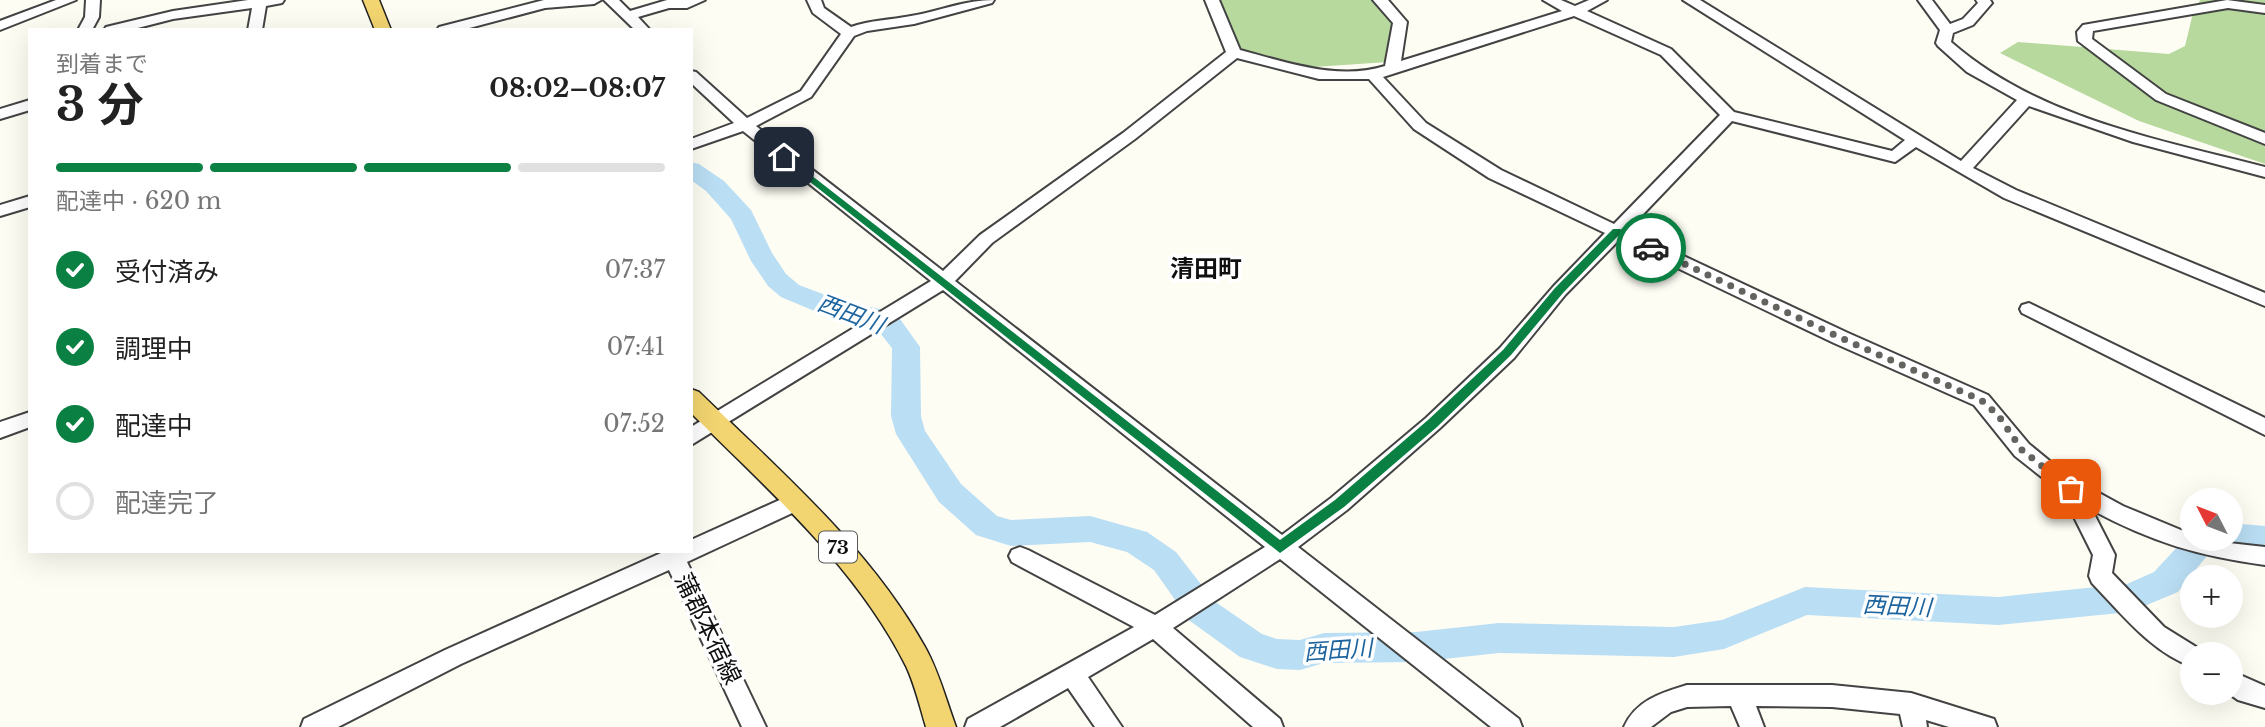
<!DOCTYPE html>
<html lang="ja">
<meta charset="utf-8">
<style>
body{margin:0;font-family:"Libre Baskerville","Noto Sans JP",serif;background:#f2f2f2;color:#222;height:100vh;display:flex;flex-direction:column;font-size:26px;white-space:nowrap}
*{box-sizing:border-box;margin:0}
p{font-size:23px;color:#767676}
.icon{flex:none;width:38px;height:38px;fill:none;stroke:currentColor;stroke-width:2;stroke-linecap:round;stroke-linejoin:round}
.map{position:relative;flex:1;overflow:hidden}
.panel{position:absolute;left:28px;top:28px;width:665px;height:525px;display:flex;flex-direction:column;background:#fff;border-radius:0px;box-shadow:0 7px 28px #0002}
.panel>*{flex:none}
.needle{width:46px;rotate:312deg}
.controls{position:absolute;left:2180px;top:488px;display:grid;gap:14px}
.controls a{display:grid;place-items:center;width:63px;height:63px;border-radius:50%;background:#fff;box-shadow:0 7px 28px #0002;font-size:35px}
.pin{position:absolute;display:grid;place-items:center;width:60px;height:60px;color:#fff;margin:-30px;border-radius:14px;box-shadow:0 4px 10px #0006}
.courier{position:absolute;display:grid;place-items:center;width:70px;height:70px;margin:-35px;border:5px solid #0b8043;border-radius:50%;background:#fff;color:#222;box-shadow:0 2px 9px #0007}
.head em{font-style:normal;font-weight:700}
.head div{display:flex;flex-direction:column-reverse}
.head{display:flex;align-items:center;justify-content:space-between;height:119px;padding:0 28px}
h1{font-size:46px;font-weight:700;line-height:52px}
.bar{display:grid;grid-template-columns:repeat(4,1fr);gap:10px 7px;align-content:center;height:84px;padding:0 28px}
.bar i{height:9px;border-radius:5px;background:#e0e0e0}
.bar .selected{background:#0b8043}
.bar p{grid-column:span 4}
ol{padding:0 28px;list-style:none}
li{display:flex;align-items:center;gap:21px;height:77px}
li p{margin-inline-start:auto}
li .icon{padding:7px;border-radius:50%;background:#0b8043;color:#fff;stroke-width:4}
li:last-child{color:#767676}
li i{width:38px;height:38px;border:4px solid #e0e0e0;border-radius:50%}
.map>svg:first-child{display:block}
.forest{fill:#b7d99e}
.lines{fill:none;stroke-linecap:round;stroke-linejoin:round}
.river{fill:#badef4;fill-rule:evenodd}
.minor-casing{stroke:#434343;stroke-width:4}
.major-casing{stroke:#212121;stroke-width:3}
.minor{fill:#fff;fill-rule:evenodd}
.major{fill:#f2d470;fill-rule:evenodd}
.route{fill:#0b8043}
.done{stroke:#636360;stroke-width:7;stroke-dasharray:0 12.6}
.labels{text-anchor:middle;stroke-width:7;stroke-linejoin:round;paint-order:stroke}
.shield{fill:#fff;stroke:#585858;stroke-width:2}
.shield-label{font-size:19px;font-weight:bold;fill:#101010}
.water-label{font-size:23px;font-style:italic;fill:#1d649e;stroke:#fff}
.quarter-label{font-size:24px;font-weight:bold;fill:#101010;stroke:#fff}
.near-street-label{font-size:24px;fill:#101010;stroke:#fff}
</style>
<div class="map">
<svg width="2265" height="727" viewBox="0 0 2265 727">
<rect width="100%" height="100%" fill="#fefdf4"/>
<!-- forest -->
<path class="forest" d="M 1219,0 L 1375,0 L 1395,21 L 1388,62 L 1314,67 L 1238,49 Z
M 2200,0 L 2265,0 L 2265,164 L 2139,121 L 2000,53 L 2018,42 L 2169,54 L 2185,46 L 2192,17 Z"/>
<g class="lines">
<!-- river -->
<path class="river" d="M 691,162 L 699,164 L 724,181 L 751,210 L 772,253 L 786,274 L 799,285 L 844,302 L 880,309 L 900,319 L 920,347 L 921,416 L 925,431 L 961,484 L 997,516 L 1011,520 L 1090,516 L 1147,532 L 1176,552 L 1214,601 L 1262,634 L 1277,639 L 1300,640 L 1324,633 L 1416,632 L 1499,623 L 1674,627 L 1722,620 L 1805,587 L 1998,597 L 2127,584 L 2154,572 L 2193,530 L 2193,539 L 2231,539 L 2231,523 L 2265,526 L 2265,552 L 2231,549 L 2218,542 L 2178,592 L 2130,612 L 1998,625 L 1807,615 L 1724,649 L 1674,657 L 1499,653 L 1416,662 L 1324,663 L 1300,670 L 1277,669 L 1240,657 L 1190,621 L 1154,570 L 1127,552 L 1090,542 L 1011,546 L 976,535 L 939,502 L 896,434 L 891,416 L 892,348 L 880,333 L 864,324 L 831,318 L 781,297 L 768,286 L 751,261 L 731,219 L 706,191 L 691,180 Z"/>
<defs>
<path id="minor" d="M 56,0 L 76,0 L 0,30 L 0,21 Z
M 86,0 L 100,0 L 99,17 L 92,30 L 78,30 L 85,17 Z
M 248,0 L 284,0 L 282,3 L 266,6 L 262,30 L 248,30 L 252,8 L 173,19 L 130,30 L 104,30 L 106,27 L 173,11 Z
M 544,0 L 601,0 L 594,4 L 545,8 L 462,30 L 437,30 L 439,27 Z
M 604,0 L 619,0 L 630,11 L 667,0 L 705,0 L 687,8 L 669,8 L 638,17 L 650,30 L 635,30 Z
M 807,0 L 821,0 L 824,8 L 851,27 C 870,20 891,20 911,16 C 940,11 965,0 994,0 L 992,3 L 914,24 L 867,31 L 854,36 L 811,97 L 756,126 L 943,271 L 980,235 L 1123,133 L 1226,52 L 1205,0 L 1219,0 L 1240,50 C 1286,62 1338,81 1385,66 L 1393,23 L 1373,0 L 1388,0 L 1407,22 L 1401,61 L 1562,11 L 1543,0 L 1561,0 L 1575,6 L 1589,0 L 1607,0 L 1587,11 L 1671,49 L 1734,112 L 1892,151 L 1905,140 L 1683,0 L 1700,0 L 1961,161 L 2017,100 L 1967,72 L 1938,46 L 1936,43 L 1940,30 L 1918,0 L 1932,0 L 1950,24 L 1963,19 L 1978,3 L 1976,0 L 1990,0 L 1992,3 L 1973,25 L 1953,33 L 1951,42 C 2038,118 2156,139 2265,167 L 2265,177 L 2133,142 L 2029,106 L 1973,168 L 2016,190 L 2265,293 L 2265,306 L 2004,198 L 1916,147 L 1895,162 L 1732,121 L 1628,230 L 1848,333 L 1988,395 L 2029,444 L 2068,476 L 2123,506 L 2193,535 L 2193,539 L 2265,547 L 2265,565 C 2198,556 2152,542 2092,510 L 2115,555 L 2112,573 L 2164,627 L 2201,650 L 2204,654 L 2193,654 L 2193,667 C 2151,652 2122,614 2092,583 L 2089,576 L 2093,555 L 2062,493 L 2015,456 L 1974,405 L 1834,343 L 1619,240 L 1565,295 L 1514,358 L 1440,428 L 1347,510 L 1298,547 L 1519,719 L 1522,727 L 1491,727 L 1280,559 L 1173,628 L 1280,719 L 1283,727 L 1253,727 L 1153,639 L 1088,677 L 1122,727 L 1095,727 L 1068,688 L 1000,727 L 965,727 L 968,719 L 1134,627 L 1012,562 L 1009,556 L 1012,550 L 1020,547 L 1028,550 L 1155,615 L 1265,547 L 943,290 L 691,445 L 691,427 L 931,281 L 743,131 L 691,149 L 691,139 L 734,123 L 691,83 L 691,71 L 696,72 L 747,118 L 801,91 L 841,34 L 813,13 ZM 1574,16 L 1661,55 L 1720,115 L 1614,224 L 1501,170 L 1426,123 L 1383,77 ZM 1237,58 L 1319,79 L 1369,79 L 1414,129 L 1489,178 L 1605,233 L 1553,287 L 1500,348 L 1426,418 L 1331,498 L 1282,535 L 955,281 L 992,243 L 1135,139 Z
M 2227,0 L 2265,5 L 2265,13 L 2228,8 L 2093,31 L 2092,39 L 2166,94 L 2265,133 L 2265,144 L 2156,100 L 2078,41 L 2077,32 L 2083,25 Z
M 30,100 L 30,110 L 0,119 L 0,109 Z
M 30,196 L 30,207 L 0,216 L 0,205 Z
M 2029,303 L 2265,418 L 2265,435 L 2022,313 L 2020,309 L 2022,305 Z
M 30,412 L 30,427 L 0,438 L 0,422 Z
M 795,493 L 803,496 L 806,502 L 803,508 L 687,562 L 766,727 L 742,727 L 669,570 L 461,664 L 338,727 L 301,727 L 304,719 L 445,650 L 661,553 L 660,551 L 691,551 L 691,540 Z
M 2231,671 L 2265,686 L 2265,708 L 2238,700 L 2228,693 L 2231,693 Z
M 1687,685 L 1832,685 L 1911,693 L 1994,719 L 1997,727 L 1949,727 L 1926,720 L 1927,727 L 1903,727 L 1900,714 L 1832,707 L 1756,706 L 1764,727 L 1740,727 L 1731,706 L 1687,707 L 1671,712 L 1651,727 L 1624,727 C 1636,700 1661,693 1687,685 Z"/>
<path id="major" d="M 363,0 L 379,0 L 391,30 L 375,30 Z
M 691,389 L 699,392 C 780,471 869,547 925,647 C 939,672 946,700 956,727 L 926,727 C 920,707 915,685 906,666 C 856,566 768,490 691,413 Z"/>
</defs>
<!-- minor casing -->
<use href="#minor" class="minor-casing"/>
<!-- major casing -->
<use href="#major" class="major-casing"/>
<!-- minor -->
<use href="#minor" class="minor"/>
<!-- major -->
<use href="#major" class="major"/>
</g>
<!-- route -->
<path class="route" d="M 784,154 L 1280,540 L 1335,500 L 1428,420 L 1503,350 L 1555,288 L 1613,229 L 1620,229 L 1656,248 L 1647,250 L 1618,236 L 1563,293 L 1511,355 L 1437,427 L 1344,507 L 1280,553 L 781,159 L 781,155 Z"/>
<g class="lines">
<!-- done -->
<path class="done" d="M 1651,248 L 1841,338 L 1981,400 L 1998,415 L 2022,450 L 2071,489"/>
</g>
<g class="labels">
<!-- shield labels -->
<rect class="shield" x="819" y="531.5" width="38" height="31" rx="5"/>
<g class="shield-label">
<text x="838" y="554">73</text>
</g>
<!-- water labels -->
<g class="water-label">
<text transform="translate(851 314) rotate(21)" y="8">西田川</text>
<text transform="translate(1897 606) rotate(3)" y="8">西田川</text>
<text transform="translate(1338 650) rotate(-4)" y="8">西田川</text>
</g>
<!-- quarter labels -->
<g class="quarter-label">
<text x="1206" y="277">清田町</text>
</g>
<!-- near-street labels -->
<g class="near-street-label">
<text transform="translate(708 629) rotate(64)" y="8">蒲郡本宿線</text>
</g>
</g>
</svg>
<div class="controls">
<a><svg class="needle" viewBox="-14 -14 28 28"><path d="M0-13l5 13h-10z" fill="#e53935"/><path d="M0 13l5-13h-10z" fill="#767676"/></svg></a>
<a>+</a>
<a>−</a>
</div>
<div class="pin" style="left:2071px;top:489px;background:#ea580c"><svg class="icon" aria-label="bag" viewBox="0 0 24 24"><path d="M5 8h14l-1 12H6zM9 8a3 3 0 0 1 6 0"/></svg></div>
<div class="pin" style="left:784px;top:157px;background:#1f2937"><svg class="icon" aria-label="home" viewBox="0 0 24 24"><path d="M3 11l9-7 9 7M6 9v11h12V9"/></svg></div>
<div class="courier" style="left:1651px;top:248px"><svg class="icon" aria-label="car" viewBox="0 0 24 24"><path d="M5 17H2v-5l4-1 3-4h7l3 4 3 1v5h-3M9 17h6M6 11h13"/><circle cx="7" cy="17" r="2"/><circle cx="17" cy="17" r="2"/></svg></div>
<section class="panel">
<div class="head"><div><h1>3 分</h1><p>到着まで</p></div><em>08:02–08:07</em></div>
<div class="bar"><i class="selected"></i><i class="selected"></i><i class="selected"></i><i></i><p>配達中 · 620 m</p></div>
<ol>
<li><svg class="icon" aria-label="check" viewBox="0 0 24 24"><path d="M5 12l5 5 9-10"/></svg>受付済み<p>07:37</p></li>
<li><svg class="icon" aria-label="check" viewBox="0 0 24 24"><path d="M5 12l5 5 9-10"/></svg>調理中<p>07:41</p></li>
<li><svg class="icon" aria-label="check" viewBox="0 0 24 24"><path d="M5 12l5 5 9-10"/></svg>配達中<p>07:52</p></li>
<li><i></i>配達完了</li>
</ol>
</section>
</div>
